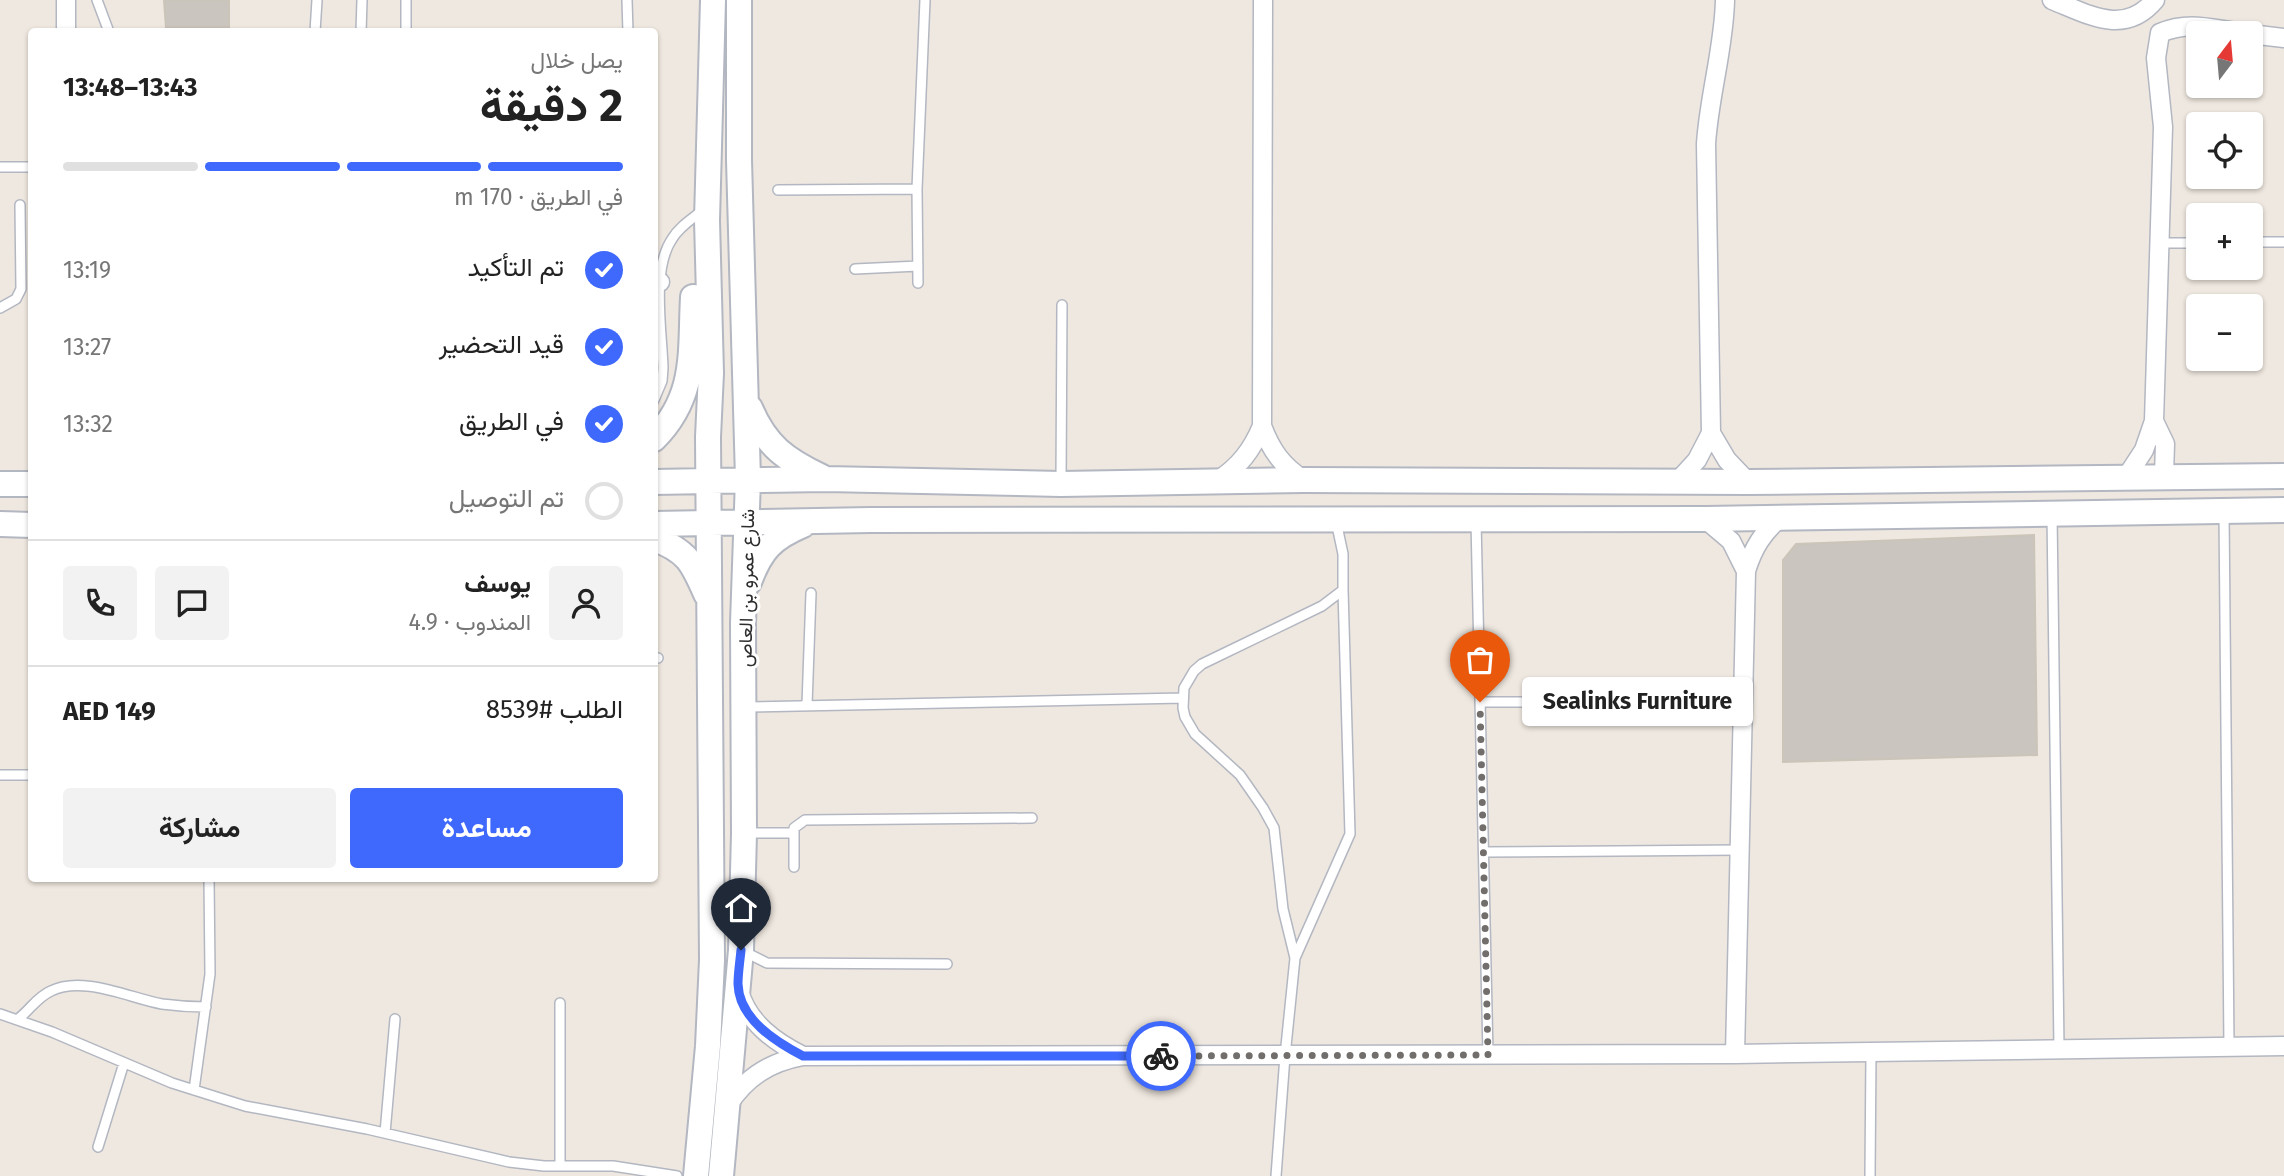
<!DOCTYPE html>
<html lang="ar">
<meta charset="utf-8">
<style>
body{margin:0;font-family:"Fira Sans",Vazirmatn,sans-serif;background:#f2f2f2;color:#222;direction:rtl;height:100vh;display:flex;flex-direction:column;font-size:26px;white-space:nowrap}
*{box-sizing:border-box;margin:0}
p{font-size:23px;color:#767676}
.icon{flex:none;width:38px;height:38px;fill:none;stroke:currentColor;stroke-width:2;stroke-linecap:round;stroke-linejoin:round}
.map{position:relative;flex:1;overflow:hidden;direction:ltr}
.drawer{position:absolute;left:28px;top:28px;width:630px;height:854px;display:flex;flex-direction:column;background:#fff;border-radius:7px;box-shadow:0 2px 5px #0004;direction:rtl}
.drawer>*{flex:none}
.needle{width:46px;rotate:16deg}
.buttons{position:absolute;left:2186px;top:21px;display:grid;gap:14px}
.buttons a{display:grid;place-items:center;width:77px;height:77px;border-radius:7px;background:#fff;box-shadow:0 2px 5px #0004;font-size:35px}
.pin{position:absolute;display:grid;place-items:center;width:60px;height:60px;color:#fff;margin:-72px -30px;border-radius:50% 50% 50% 0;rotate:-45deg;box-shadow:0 0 7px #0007}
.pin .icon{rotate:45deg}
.courier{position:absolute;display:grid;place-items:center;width:70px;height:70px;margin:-35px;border:5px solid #3f69fc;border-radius:50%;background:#fff;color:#222;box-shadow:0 2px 9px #0007}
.bubble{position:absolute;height:49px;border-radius:7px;background:#fff;box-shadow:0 2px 5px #0004;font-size:23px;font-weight:700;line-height:49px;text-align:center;direction:rtl}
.summary em{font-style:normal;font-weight:700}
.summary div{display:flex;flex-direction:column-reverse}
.summary{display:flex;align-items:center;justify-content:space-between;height:119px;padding:0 35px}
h1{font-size:46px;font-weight:700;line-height:52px}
.bar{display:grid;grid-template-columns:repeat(4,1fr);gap:10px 7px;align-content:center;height:84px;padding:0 35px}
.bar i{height:9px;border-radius:5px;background:#e0e0e0}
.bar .active{background:#3f69fc}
.bar p{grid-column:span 4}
.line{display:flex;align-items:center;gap:18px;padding:0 35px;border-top:2px solid #e0e0e0}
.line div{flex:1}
.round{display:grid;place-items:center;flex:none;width:74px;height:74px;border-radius:7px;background:#f2f2f2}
ol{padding:0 35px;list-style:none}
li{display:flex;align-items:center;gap:21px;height:77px}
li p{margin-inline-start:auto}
li .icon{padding:7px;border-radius:50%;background:#3f69fc;color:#fff;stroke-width:4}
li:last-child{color:#767676}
li i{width:38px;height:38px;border:4px solid #e0e0e0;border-radius:50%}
.cta{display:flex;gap:14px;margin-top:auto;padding:14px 35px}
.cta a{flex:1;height:80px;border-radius:7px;background:#3f69fc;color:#fff;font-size:28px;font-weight:700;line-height:80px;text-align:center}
.cta a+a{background:#f2f2f2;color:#222}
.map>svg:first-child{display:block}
.building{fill:#cac5bf;stroke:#cac4b9;stroke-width:2}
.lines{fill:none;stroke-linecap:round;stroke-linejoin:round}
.lane-casing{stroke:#b3b7c1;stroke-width:12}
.street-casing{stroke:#b3b7c1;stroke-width:21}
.secondary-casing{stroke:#b3b7c1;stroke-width:28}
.lane{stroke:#fff;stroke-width:9}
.street{stroke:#fff;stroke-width:18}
.secondary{stroke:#fff;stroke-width:24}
.done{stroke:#716e6c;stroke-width:7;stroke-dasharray:0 12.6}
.route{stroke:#3f69fc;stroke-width:9}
.labels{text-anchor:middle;stroke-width:6;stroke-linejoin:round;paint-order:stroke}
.street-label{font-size:19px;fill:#2d2d2d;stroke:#fff}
</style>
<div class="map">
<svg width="2284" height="1176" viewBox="0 0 2284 1176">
<rect width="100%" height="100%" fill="#efe8e0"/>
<!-- building -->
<path class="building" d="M 164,0 L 229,0 L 229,28 L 166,28 Z
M 2034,535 L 2037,755 L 1783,762 L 1783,560 L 1796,544 Z"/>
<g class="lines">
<defs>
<path id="lane" d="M 97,0 L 109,32
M 406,0 L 406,32
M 627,0 L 628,32
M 315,32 L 317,0
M 361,32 L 362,0
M 0,167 L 32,167
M 778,190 L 917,189
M 2250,242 L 2284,242
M 2159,243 L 2198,243
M 855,269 L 918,266
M 918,283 L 917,189 L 925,0
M 0,308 L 16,299 L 21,289 L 20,205
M 654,400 L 662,381 L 663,368 C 662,331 651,270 672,239 C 679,227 692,219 703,210
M 1061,482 L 1062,305
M 2224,512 L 2229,1047
M 2052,514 L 2059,1049
M 1476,521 L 1488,1055
M 654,658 L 658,658
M 1480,702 L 1743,702
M 807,705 L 811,593
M 746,707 L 1183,698
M 0,775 L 32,775
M 746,833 L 793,833
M 1484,852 L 1740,850
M 794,867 L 794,828 L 805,820 L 1032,818
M 743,951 L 767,963 L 947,964
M 1295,958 L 1350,834 L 1343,590
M 0,1014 L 52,1032 L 172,1083 L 245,1106 L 367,1129 L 509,1162 L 544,1166 L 613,1166 L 677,1176
M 18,1019 C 30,1010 37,997 51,991 C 82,975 130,998 162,1004 C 177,1006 191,1007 206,1007
M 194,1090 L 210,974 L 209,878
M 385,1133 L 395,1019
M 98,1147 L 124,1063
M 560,1166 L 560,1003
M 1276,1176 L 1285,1056 L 1295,958 L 1283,909 L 1274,828 L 1263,808 L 1240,775 L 1195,734 L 1185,717 L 1183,708 L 1184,688 L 1194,671 L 1202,664 L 1322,606 L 1343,590 L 1343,554 L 1336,521
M 1870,1176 L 1871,1052"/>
<path id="street" d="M 66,0 L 66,32
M 1263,0 L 1262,426 C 1271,450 1282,466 1304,480
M 2052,0 C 2088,14 2124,37 2155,0
M 2250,34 L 2284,38
M 654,282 L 660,282
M 2154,421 L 2165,444 L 2164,475
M 1711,433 L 1727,460 L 1748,482
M 2127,476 L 2144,450 L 2154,421 L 2163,127 L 2156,58 L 2160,33 C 2190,20 2214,30 2245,33
M 1217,481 C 1239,467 1252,450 1262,426
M 1677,482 L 1697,460 L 1711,433 L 1706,144 C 1709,96 1724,48 1725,0
M 1705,519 L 1731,541 L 1746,571
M 739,991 C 748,1023 775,1042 803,1056
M 1735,1054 L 1746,571 C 1753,548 1763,532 1781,517
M 728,1105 C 746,1077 770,1062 803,1056 L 1735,1054 L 2284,1046"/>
<path id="secondary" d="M 750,408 C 766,446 786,460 822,477
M 654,439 C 697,396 690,352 693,297
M 654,482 L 826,479 L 1061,484 L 1304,480 L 1748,482 L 2284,476
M 0,484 L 32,484
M 0,524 L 32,525
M 654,524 L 871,520 L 1705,519 L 2284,510
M 654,539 C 687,550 693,564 706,594
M 749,582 C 761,550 772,538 803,525
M 696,1176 L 708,1046 L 712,960 L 708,437 L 711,373 L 707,220 L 713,0
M 721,1176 L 741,950 L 744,833 L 743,623 L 748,479 L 739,160 L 739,0"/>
</defs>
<!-- lane casing -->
<use href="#lane" class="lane-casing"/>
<!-- street casing -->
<use href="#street" class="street-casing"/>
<!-- secondary casing -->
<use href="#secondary" class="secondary-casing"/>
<!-- lane -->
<use href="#lane" class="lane"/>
<!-- street -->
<use href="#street" class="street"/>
<!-- secondary -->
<use href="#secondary" class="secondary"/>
</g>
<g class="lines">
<!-- done -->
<path class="done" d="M 1161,1056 L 1488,1055 L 1480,702"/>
<!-- route -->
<path class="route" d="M 741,950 C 740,961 738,973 738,984 C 739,1019 776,1042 803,1056 L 1161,1056"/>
</g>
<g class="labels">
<!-- street labels -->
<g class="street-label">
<text transform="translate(746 588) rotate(-89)" y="7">شارع عمرو بن العاص</text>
</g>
</g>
</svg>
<div class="buttons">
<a><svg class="needle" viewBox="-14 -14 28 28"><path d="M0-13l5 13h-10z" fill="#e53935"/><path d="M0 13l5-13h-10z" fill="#767676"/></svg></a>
<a><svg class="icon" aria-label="locate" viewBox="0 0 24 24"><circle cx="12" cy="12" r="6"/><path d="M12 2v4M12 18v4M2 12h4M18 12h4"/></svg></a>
<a>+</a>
<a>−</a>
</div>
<div class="pin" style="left:1480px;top:702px;background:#ea580c"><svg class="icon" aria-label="bag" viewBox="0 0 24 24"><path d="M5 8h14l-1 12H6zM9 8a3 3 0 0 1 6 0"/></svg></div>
<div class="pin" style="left:741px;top:950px;background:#1f2937"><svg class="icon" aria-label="home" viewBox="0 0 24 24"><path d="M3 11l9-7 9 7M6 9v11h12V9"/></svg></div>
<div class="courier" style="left:1161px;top:1056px"><svg class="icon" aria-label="bike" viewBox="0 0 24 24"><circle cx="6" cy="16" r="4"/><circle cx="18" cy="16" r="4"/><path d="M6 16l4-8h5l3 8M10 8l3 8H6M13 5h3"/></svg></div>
<div class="bubble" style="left:1522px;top:677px;width:231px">Sealinks Furniture</div>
<section class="drawer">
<div class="summary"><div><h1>2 دقيقة</h1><p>يصل خلال</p></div><em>13:43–13:48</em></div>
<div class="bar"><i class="active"></i><i class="active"></i><i class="active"></i><i></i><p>في الطريق · 170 m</p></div>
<ol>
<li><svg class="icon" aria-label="check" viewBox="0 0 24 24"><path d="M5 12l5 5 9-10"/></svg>تم التأكيد<p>13:19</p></li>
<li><svg class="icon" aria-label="check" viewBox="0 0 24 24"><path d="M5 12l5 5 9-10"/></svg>قيد التحضير<p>13:27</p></li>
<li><svg class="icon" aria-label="check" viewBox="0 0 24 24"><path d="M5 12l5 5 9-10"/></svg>في الطريق<p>13:32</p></li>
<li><i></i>تم التوصيل</li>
</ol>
<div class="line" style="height:126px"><a class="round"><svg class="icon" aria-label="person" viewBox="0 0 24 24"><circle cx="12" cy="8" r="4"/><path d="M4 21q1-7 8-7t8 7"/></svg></a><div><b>يوسف</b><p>المندوب · 4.9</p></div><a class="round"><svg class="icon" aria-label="chat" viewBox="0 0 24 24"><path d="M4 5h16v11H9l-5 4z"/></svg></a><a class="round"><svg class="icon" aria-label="phone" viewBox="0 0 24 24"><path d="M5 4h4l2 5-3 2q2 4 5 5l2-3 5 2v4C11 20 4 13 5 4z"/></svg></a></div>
<div class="line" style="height:91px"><div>الطلب #8539</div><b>AED 149</b></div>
<div class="cta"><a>مساعدة</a><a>مشاركة</a></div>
</section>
</div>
